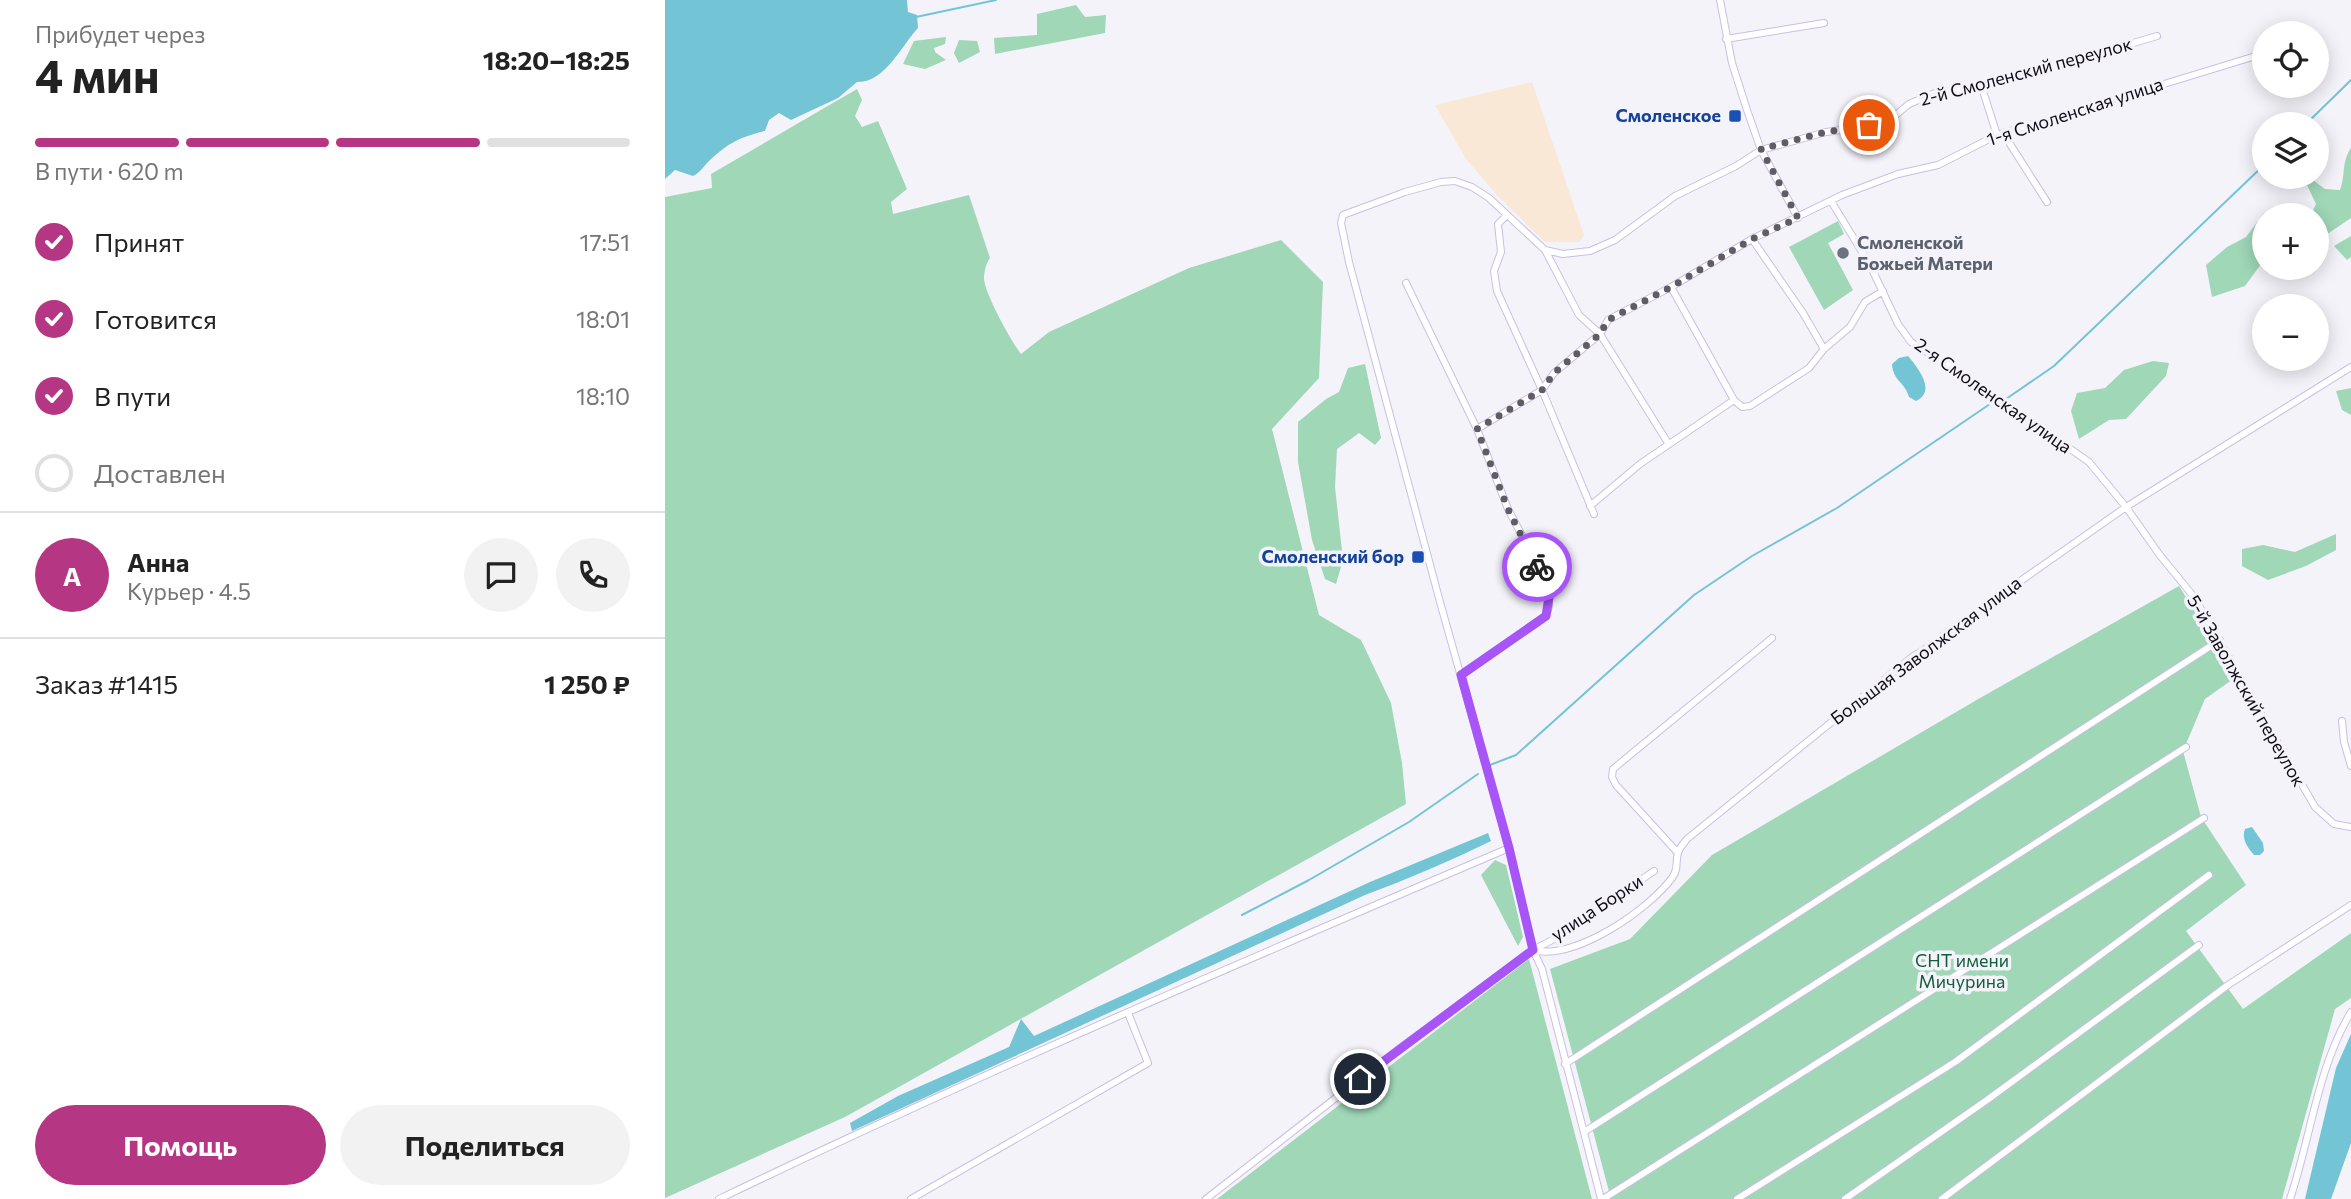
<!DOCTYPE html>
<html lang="ru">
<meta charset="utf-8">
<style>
body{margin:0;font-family:Commissioner,sans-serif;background:#f2f2f2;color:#222;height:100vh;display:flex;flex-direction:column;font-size:26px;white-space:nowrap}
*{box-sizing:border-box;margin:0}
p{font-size:23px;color:#767676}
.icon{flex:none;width:38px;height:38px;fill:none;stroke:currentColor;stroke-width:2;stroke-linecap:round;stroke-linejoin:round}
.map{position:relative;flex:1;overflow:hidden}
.details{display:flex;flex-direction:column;background:#fff;width:665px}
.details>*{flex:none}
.tools{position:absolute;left:1587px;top:21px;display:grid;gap:14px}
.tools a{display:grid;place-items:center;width:77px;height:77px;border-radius:50%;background:#fff;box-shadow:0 4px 18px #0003;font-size:35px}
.pin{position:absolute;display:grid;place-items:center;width:60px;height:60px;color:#fff;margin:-30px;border:4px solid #fff;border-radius:50%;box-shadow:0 2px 7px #0007}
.courier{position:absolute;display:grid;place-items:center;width:70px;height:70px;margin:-35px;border:5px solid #a855f7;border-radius:50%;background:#fff;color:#222;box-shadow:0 2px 9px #0007}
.head em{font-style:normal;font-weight:700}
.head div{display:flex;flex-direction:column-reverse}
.head{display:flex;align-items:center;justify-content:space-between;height:119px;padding:0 35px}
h1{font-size:46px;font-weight:700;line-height:52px}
.bar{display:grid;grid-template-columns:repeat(4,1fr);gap:10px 7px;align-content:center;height:84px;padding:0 35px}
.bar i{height:9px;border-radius:5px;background:#e0e0e0}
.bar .selected{background:#b53683}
.bar p{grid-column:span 4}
.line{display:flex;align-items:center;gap:18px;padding:0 35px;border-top:2px solid #e0e0e0}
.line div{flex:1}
.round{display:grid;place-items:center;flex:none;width:74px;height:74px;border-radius:37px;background:#f2f2f2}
ol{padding:0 35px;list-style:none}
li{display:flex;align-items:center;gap:21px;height:77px}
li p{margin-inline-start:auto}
li .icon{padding:7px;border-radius:50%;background:#b53683;color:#fff;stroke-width:4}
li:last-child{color:#767676}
li i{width:38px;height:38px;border:4px solid #e0e0e0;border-radius:50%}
.cta{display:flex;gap:14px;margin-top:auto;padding:14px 35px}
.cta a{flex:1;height:80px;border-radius:42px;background:#b53683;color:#fff;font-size:28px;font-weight:700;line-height:80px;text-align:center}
.cta a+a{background:#f2f2f2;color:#222}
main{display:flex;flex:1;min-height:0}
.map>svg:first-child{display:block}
.industrial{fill:#f8e8d5}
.green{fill:#9fd7b7}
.water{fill:#73c4d5}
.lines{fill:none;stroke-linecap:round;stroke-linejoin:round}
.stream{stroke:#73c4d5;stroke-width:2}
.minor-casing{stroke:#c9bfe2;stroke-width:8}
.minor{stroke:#fff;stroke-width:6}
.done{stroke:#605c66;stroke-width:7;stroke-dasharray:0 12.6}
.route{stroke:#a855f7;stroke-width:9}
.transit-dot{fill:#1a4fb4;stroke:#f5f3fa;stroke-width:2.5}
.worship-dot{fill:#6b7280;stroke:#f5f3fa;stroke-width:2.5}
.labels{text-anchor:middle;stroke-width:7;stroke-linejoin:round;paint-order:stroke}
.street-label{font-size:18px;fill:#0f0b17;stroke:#f5f3fa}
.transit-label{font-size:18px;font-weight:bold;fill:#164399;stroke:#f5f3fa;text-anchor:end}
.worship-label{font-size:18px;font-weight:bold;fill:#5b616d;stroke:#f5f3fa;text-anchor:start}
.park-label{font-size:18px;fill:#115e3c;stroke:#f5f3fa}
</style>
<main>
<section class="details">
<div class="head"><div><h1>4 мин</h1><p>Прибудет через</p></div><em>18:20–18:25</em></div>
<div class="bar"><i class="selected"></i><i class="selected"></i><i class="selected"></i><i></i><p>В пути · 620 m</p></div>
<ol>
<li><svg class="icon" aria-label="check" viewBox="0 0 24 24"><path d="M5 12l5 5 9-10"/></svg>Принят<p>17:51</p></li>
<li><svg class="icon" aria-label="check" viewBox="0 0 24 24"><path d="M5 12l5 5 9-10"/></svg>Готовится<p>18:01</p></li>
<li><svg class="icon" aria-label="check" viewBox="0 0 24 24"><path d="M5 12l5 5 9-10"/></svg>В пути<p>18:10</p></li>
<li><i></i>Доставлен</li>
</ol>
<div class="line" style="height:126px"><b class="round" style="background:#b53683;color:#fff">А</b><div><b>Анна</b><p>Курьер · 4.5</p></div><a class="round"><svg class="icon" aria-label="chat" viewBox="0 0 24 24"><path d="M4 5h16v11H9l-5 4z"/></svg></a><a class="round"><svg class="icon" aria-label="phone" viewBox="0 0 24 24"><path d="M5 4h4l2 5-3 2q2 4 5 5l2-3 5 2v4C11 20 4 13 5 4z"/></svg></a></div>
<div class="line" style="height:91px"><div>Заказ #1415</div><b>1 250 ₽</b></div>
<div class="cta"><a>Помощь</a><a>Поделиться</a></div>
</section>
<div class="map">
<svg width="1686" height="1199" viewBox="0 0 1686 1199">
<rect width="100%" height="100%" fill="#f5f3fa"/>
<!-- industrial -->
<path class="industrial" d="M 867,82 L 919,235 L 914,242 L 880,242 L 832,195 L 801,159 L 770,105 Z"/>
<!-- green -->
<path class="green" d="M 411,5 L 420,17 L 441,15 L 440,33 L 330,54 L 329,38 L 372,35 L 372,14 Z
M 281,37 L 280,44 L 269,48 L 270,52 L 281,60 L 260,69 L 238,64 L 249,41 Z
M 294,40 L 312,41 L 315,52 L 294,63 L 289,53 Z
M 192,89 L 197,100 L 190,116 L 197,127 L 213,121 L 242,189 L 226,202 L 228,214 L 304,195 L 325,258 C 321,263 319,272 319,279 C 320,294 346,341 356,354 L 384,332 L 524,268 L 616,240 L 658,282 L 654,378 L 607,429 L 654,615 L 696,640 L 726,703 L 737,763 L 741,804 L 180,1117 L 0,1198 L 0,197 L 47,188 L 46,174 Z
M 1686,148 L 1686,218 L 1652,241 L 1652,215 L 1646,215 L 1651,204 L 1641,183 L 1640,177 L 1644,177 L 1660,189 L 1675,190 C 1681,174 1676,163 1686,148 Z
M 1599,213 L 1604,215 L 1600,215 L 1599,260 L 1580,286 L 1547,297 L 1541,265 L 1562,247 L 1581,237 Z
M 1173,221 L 1179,234 L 1163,243 L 1188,290 L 1159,310 L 1124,247 Z
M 1686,236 L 1686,257 L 1682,260 L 1669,246 Z
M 1488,361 L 1504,363 L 1501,376 L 1461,419 L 1444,420 L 1414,439 L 1406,411 L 1412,393 L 1440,388 L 1459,370 Z
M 700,364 L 716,438 L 710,445 L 694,433 L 672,449 L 670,487 L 678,560 L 671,584 L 660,579 L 647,540 L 633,462 L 633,422 L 661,399 L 674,392 L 683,368 Z
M 1686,388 L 1686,415 L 1677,410 L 1671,391 Z
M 1671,534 L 1671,550 L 1641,566 L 1603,580 L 1577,566 L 1577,549 L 1598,545 L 1630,552 Z
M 1514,586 L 1571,677 L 1540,699 L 1518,751 L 1536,817 L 1581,885 L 1521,931 L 1578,1009 L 1686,933 L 1686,998 L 1670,1009 L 1617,1199 L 946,1199 L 885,969 L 965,939 L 1047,855 L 1315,698 Z
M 830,860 L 841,865 L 858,937 L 853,946 L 816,875 Z
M 864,959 L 927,1199 L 552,1199 Z"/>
<!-- water -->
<path class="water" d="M 0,0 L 242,0 L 243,12 L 252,15 L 253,28 C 236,46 220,83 192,82 L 173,98 L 126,120 L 114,113 L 104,120 L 100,131 C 75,137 63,143 44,161 C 38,167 36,172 28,176 L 10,170 L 0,179 Z
M 1243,356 C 1253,368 1272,391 1251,401 L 1244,397 C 1240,382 1228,381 1227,364 L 1234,358 Z
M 1587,827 L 1598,843 L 1599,851 L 1595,855 L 1589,855 C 1583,848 1576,839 1580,829 Z
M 823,833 L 826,841 C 785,861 743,879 700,895 L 187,1131 L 185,1123 L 233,1096 L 344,1047 L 356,1019 L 369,1036 L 705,882 Z
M 1686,1034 L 1686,1143 L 1666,1199 L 1640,1199 L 1671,1068 Z"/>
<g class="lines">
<!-- stream -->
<path class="stream" d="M 251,17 L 331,0
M 1641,124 L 1686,80
M 1341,399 L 1389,366 L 1600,164
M 825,765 L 851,755 L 1029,595 L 1087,556 L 1172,508 L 1325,404
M 577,915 L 644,880 L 744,822 L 813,774"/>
<defs>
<path id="minor" d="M 1055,0 L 1067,63 L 1082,110 L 1096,150 L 1133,218
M 1061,39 L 1159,23
M 1317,88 L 1332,135
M 1338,133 L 1382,202
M 1166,201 L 1205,265 L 1233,324 L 1246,342 L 1311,383 L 1424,462 L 1461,507 L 1494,554 L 1529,597 L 1650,807 L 1669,824 L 1686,827
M 842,215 L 833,224 L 836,252 L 829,271 L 832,291 L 877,390 L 929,514
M 1087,239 L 1138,313 L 1159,349
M 880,250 L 914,315 L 935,334 L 1003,443
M 741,283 L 812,429 L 843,509 L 883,585 L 884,606 L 881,616 L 796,675
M 1006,287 L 1069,400
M 812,429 L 877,390 L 889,373 L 935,334 L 943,320 L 1006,287 L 1087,239 L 1177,195 L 1233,174 L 1273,165 L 1332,135 L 1594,55
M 925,506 L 975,464 L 1069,400 L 1077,407 L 1085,406 L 1144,368 L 1159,349 L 1185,327 L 1200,302 L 1218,291
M 1677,721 L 1679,742 L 1686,766
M 1013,853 L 951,785 L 947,777 L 948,769 L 1107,638
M 868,950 C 909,961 982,911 1007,878 C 1014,869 1010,863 1013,853 C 1014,848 1019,843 1022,839 L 1247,657 L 1275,640 L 1277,636 L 1461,507 L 1686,367
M 900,1064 L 1555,640
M 919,1132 L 1521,747
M 54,1199 C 314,1074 579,961 844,848
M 246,1199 L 483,1063 L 463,1013
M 541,1199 L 735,1048 L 868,950 L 891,938 L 989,871
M 936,1199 L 877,969 L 868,950 L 844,848 L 775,602 L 684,262 L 676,223 L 678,215 L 740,192 L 776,182 L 790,181 L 807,187 L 824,198 L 880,250 L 898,254 L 925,251 L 950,240 L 1010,196 L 1071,166 L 1096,150 L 1161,132 L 1220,124 L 1244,104 L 1270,93 L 1317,88 L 1492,36
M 938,1199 L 1539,818
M 1072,1199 L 1290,1062 L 1544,875
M 1180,1199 L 1322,1100 L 1534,945
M 1277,1199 L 1563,985 L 1686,905
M 1625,1199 C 1646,1137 1652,1069 1686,1012"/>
</defs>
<!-- minor casing -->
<use href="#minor" class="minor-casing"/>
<!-- minor -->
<use href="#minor" class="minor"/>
</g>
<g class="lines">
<!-- done -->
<path class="done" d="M 872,567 L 843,509 L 812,429 L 877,390 L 889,373 L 935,334 L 943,320 L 1006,287 L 1087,239 L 1133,218 L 1096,149 L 1161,132 L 1204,125"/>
<!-- route -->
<path class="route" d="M 695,1079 L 868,950 L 844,848 L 796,675 L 881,616 L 885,591 L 872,567"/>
</g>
<!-- markers -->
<g class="transit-dot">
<rect x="1063" y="109" width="14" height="14" rx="3.5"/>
<rect x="746" y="550" width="14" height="14" rx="3.5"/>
</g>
<circle class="worship-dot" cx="1178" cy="253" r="7"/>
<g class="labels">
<!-- street labels -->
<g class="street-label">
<text transform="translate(1361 72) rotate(-15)" y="6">2-й Смоленский переулок</text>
<text transform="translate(1410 112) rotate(-18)" y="6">1-я Смоленская улица</text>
<text transform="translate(1328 396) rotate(35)" y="6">2-я Смоленская улица</text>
<text transform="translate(1261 651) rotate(-37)" y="6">Большая Заволжская улица</text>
<text transform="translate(1581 691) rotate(60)" y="6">5-й Заволжский переулок</text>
<text transform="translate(932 908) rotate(-33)" y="6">улица Борки</text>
</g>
<!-- transit labels -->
<g class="transit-label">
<text x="1056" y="122">Смоленское</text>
<text x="739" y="563">Смоленский бор</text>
</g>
<!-- worship labels -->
<g class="worship-label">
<text x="1192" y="249">Смоленской<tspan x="1192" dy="21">Божьей Матери</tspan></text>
</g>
<!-- park labels -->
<g class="park-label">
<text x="1297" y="967">СНТ имени<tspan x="1297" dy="21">Мичурина</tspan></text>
</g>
</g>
</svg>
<div class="tools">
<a><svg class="icon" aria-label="locate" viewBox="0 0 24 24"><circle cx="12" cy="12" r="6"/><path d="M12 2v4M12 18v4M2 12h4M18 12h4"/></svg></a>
<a><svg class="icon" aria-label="layers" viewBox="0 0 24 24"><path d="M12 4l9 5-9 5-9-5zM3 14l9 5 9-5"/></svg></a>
<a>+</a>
<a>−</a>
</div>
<div class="pin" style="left:1204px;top:125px;background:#ea580c"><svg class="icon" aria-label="bag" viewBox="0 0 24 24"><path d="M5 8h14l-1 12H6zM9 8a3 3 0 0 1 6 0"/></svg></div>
<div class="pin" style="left:695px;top:1079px;background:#1f2937"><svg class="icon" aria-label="home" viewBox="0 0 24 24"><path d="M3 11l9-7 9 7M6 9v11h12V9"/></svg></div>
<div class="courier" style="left:872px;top:567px"><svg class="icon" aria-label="bike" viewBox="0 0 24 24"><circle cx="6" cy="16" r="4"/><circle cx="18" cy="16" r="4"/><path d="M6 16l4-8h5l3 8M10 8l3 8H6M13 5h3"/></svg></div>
</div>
</main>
